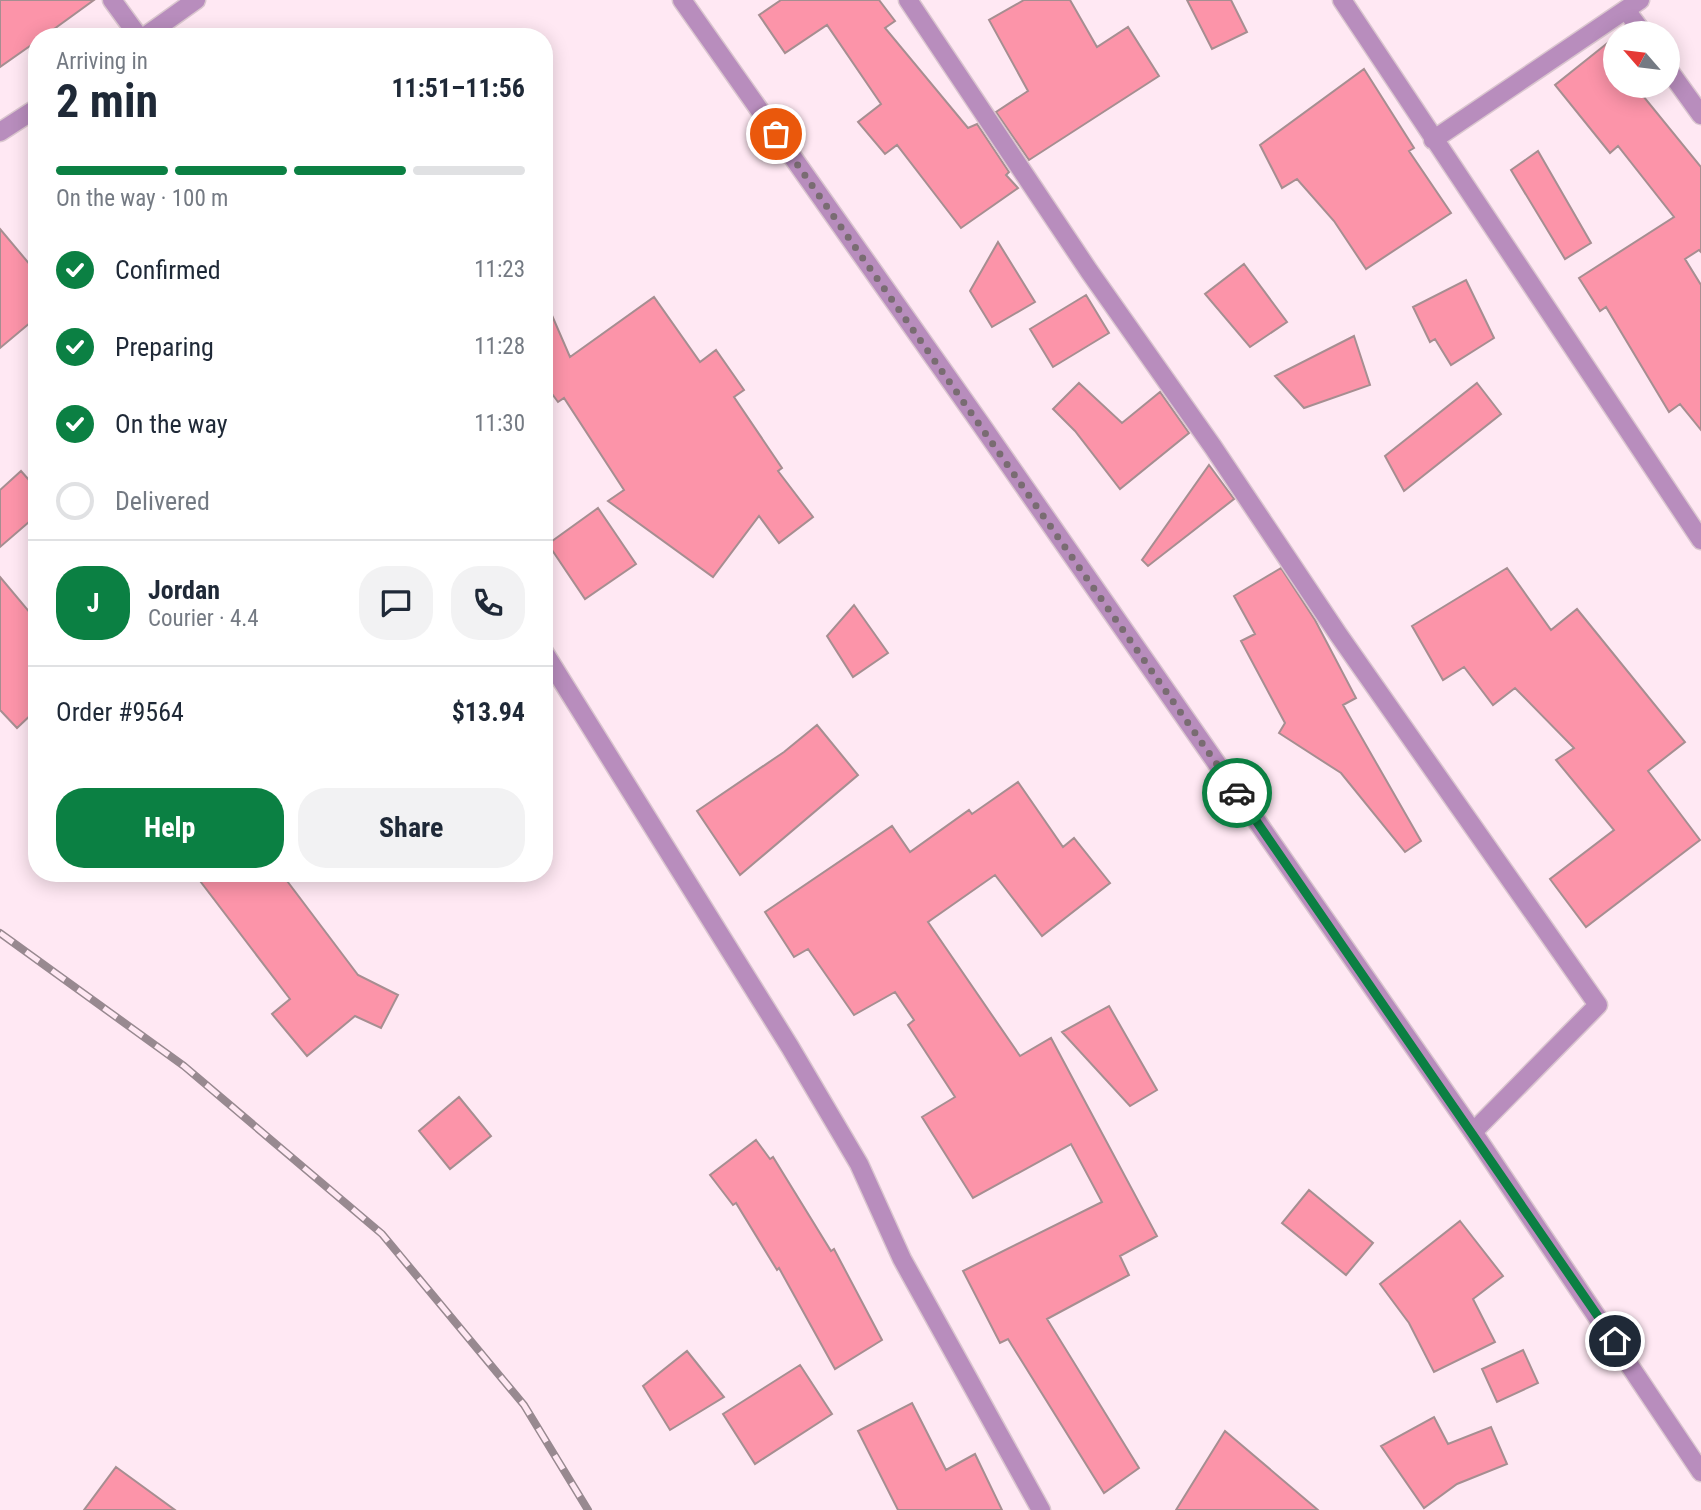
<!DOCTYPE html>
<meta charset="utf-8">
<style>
body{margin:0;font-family:"Roboto Condensed",sans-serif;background:#f2f2f3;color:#1f2937;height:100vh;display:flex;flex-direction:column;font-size:26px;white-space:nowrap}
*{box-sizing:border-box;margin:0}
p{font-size:23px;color:#747a83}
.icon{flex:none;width:38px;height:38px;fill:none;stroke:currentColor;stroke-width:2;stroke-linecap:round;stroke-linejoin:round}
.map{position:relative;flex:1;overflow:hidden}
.details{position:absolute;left:28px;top:28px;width:525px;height:854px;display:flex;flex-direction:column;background:#fff;border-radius:28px;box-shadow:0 4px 18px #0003}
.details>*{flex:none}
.needle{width:46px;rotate:298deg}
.fabs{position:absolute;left:1603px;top:21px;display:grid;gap:14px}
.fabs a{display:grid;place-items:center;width:77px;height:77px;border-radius:50%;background:#fff;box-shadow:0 4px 18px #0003;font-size:35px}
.pin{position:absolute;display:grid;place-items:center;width:60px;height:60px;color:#fff;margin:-30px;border:4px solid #fff;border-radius:50%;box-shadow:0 2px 7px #0007}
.courier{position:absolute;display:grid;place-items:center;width:70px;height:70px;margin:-35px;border:5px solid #0b8043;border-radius:50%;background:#fff;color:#222;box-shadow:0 2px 9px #0007}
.summary em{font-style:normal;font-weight:700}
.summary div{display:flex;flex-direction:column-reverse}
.summary{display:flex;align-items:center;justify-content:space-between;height:119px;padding:0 28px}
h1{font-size:46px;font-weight:700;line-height:52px}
.bar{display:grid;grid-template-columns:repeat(4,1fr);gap:10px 7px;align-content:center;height:84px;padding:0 28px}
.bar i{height:9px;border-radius:5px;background:#e0e1e3}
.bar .selected{background:#0b8043}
.bar p{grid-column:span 4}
.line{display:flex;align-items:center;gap:18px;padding:0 28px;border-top:2px solid #e0e1e3}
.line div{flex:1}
.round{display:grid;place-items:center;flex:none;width:74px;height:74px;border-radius:28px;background:#f2f2f3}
ol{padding:0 28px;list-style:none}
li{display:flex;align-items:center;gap:21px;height:77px}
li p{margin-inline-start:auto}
li .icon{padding:7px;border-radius:50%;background:#0b8043;color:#fff;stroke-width:4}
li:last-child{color:#747a83}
li i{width:38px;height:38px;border:4px solid #e0e1e3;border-radius:50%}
.primary-button{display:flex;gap:14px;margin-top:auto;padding:14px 28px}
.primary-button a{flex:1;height:80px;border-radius:28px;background:#0b8043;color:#fff;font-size:28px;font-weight:700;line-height:80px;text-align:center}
.primary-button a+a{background:#f2f2f3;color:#1f2937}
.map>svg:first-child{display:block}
.building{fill:#fc94a9;stroke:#a68e91;stroke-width:2}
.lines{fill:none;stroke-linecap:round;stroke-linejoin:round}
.service-casing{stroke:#dac6cf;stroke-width:21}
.minor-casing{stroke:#dac6cf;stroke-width:21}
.tertiary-casing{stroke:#dac6cf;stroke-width:21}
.service{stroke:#b88dbd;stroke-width:18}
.minor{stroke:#b88dbd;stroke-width:18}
.tertiary{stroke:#b88dbd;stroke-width:18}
.rail-casing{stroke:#988990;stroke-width:8}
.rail{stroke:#ffe8f3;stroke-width:5;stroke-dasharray:16;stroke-linecap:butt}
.done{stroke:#796c72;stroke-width:7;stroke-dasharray:0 12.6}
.route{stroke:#0b8043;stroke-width:9}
</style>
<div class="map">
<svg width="1701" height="1510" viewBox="0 0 1701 1510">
<rect width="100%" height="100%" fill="#ffe8f3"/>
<!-- building -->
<path class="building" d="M 0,0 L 94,0 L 43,37 L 37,37 L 37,41 L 0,67 Z
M 781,0 L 879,0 L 895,21 L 885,28 L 968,128 L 977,124 L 1009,172 L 1006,175 L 1018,188 L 961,228 L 897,145 L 885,154 L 858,122 L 881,104 L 827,25 L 785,53 L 759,15 Z
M 1024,0 L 1070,0 L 1097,47 L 1128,27 L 1159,76 L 1029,160 L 996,112 L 1028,91 L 989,20 Z
M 1187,0 L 1231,0 L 1247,32 L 1212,49 Z
M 1615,37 L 1615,86 L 1635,86 L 1701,167 L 1701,252 L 1699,250 L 1685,259 L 1701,285 L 1701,430 L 1680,404 L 1669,412 L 1606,307 L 1600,311 L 1579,278 L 1674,217 L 1618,146 L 1610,153 L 1555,85 Z
M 1364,69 L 1414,148 L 1409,151 L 1451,213 L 1366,269 L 1334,221 L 1297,179 L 1282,188 L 1260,145 Z
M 1538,151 L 1591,243 L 1565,259 L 1511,170 Z
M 0,229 L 37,273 L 37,317 L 0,348 Z
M 998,242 L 1035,302 L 992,327 L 970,291 Z
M 1244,264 L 1287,322 L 1250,347 L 1205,294 Z
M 1466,280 L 1494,338 L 1451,365 L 1435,339 L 1430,342 L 1413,307 Z
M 1086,295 L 1109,333 L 1053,367 L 1030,329 Z
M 544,297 L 570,357 L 654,297 L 700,362 L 716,350 L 744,390 L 734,397 L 782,468 L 778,471 L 813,517 L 779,543 L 759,516 L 713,577 L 608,501 L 624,490 L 564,398 L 558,402 L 544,383 Z
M 1354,336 L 1370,385 L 1304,408 L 1275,376 Z
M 1079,383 L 1122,423 L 1160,392 L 1189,433 L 1120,489 L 1075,431 L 1053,409 Z
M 1477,383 L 1501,414 L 1404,491 L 1385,456 Z
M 1209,465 L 1234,499 L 1148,566 L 1142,560 Z
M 21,471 L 37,489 L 37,515 L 0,547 L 0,490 Z
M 598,508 L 636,564 L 585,599 L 548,544 Z
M 1281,568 L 1315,620 L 1356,698 L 1343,705 L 1421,841 L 1405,852 L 1341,773 L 1279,733 L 1285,723 L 1241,641 L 1255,634 L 1234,596 Z
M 1507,568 L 1551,630 L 1577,609 L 1685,742 L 1648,771 L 1700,840 L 1586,927 L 1550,879 L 1614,830 L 1556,760 L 1574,748 L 1515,688 L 1493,705 L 1464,667 L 1443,680 L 1412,626 Z
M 0,577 L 37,621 L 37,709 L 17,728 L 0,710 Z
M 854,605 L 888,653 L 853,677 L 827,636 Z
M 817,725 L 858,775 L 740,875 L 697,811 L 784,752 Z
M 1018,782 L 1063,847 L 1074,838 L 1110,883 L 1042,936 L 995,875 L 928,922 L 1020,1056 L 1051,1038 L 1157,1236 L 1120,1256 L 1129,1275 L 1047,1319 L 1139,1468 L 1104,1493 L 1008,1339 L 1000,1343 L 963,1271 L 1102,1202 L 1071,1144 L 973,1198 L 922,1117 L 955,1097 L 908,1025 L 914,1020 L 895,992 L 854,1015 L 808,949 L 794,957 L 765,912 L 892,826 L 910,852 L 969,810 L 972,814 Z
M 194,873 L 281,873 L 358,975 L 398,995 L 381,1028 L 355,1016 L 307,1056 L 272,1014 L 290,999 Z
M 1109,1006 L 1157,1090 L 1130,1106 L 1062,1032 Z
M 459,1097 L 491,1136 L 450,1169 L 419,1131 Z
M 756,1140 L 770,1159 L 773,1157 L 831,1251 L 834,1249 L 882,1340 L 835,1369 L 779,1268 L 777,1270 L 736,1203 L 733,1205 L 710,1175 Z
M 1309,1190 L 1373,1243 L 1346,1275 L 1282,1223 Z
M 1460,1221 L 1503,1276 L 1473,1299 L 1495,1342 L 1434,1372 L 1409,1323 L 1380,1284 Z
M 1523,1350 L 1538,1383 L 1497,1402 L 1482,1369 Z
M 687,1351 L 724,1397 L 670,1430 L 643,1386 Z
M 800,1365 L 832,1414 L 755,1464 L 723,1414 Z
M 912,1403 L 946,1470 L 975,1454 L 1002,1510 L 898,1510 L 858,1431 Z
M 1434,1417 L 1448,1444 L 1491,1427 L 1507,1464 L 1457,1484 L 1424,1508 L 1381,1446 Z
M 1225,1431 L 1318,1510 L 1176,1510 Z
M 116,1467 L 175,1510 L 84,1510 Z"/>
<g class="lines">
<defs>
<path id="service" d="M 908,0 L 1089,271 L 1213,447 L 1338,634 L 1598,1005 L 1473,1132
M 1626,10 L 1643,33
M 1668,69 L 1701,115"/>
<path id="minor" d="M 112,0 L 139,37
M 1342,0 L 1701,540
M 144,37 L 196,0
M 0,132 L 37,108
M 1433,140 L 1640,0
M 544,652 L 790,1047 L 859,1164 L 902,1259 L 1041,1510"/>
<path id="tertiary" d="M 682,0 L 980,423 L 1473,1132 L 1701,1472"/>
</defs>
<!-- service casing -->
<use href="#service" class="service-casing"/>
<!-- minor casing -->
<use href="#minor" class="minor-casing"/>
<!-- tertiary casing -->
<use href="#tertiary" class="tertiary-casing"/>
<!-- service -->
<use href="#service" class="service"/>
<!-- minor -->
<use href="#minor" class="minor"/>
<!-- tertiary -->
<use href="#tertiary" class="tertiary"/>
<defs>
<path id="rail" d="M 0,933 L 184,1066 L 382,1234 L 524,1405 L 588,1510"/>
</defs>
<!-- rail casing -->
<use href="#rail" class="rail-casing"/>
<!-- rail -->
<use href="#rail" class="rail"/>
</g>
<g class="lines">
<!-- done -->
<path class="done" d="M 776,134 L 1237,793"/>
<!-- route -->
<path class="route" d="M 1237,793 L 1615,1341"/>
</g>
</svg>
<div class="fabs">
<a><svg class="needle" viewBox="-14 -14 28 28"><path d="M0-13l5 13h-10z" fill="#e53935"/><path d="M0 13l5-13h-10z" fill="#747a83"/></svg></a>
</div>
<div class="pin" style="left:776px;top:134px;background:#ea580c"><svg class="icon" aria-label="bag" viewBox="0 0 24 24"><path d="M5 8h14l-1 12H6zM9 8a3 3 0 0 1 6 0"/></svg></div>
<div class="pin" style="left:1615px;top:1341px;background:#1f2937"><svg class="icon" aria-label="home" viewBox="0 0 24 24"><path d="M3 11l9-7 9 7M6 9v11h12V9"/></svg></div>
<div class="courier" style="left:1237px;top:793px"><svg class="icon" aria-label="car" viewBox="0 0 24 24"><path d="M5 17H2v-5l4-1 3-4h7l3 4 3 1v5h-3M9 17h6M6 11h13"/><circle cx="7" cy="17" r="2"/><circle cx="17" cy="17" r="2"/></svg></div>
<section class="details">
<div class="summary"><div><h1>2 min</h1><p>Arriving in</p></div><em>11:51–11:56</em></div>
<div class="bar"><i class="selected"></i><i class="selected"></i><i class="selected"></i><i></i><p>On the way · 100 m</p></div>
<ol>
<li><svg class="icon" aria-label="check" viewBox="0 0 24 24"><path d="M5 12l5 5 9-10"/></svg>Confirmed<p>11:23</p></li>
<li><svg class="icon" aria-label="check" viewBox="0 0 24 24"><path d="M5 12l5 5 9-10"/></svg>Preparing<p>11:28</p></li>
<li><svg class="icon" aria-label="check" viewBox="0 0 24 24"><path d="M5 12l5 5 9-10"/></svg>On the way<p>11:30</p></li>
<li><i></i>Delivered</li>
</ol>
<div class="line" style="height:126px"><b class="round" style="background:#0b8043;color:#fff">J</b><div><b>Jordan</b><p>Courier · 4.4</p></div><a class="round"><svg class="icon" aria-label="chat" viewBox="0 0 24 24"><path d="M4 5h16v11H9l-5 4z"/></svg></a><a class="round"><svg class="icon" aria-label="phone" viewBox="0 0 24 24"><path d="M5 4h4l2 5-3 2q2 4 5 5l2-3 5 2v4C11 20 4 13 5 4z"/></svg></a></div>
<div class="line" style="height:91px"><div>Order #9564</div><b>$13.94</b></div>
<div class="primary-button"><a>Help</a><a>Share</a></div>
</section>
</div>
